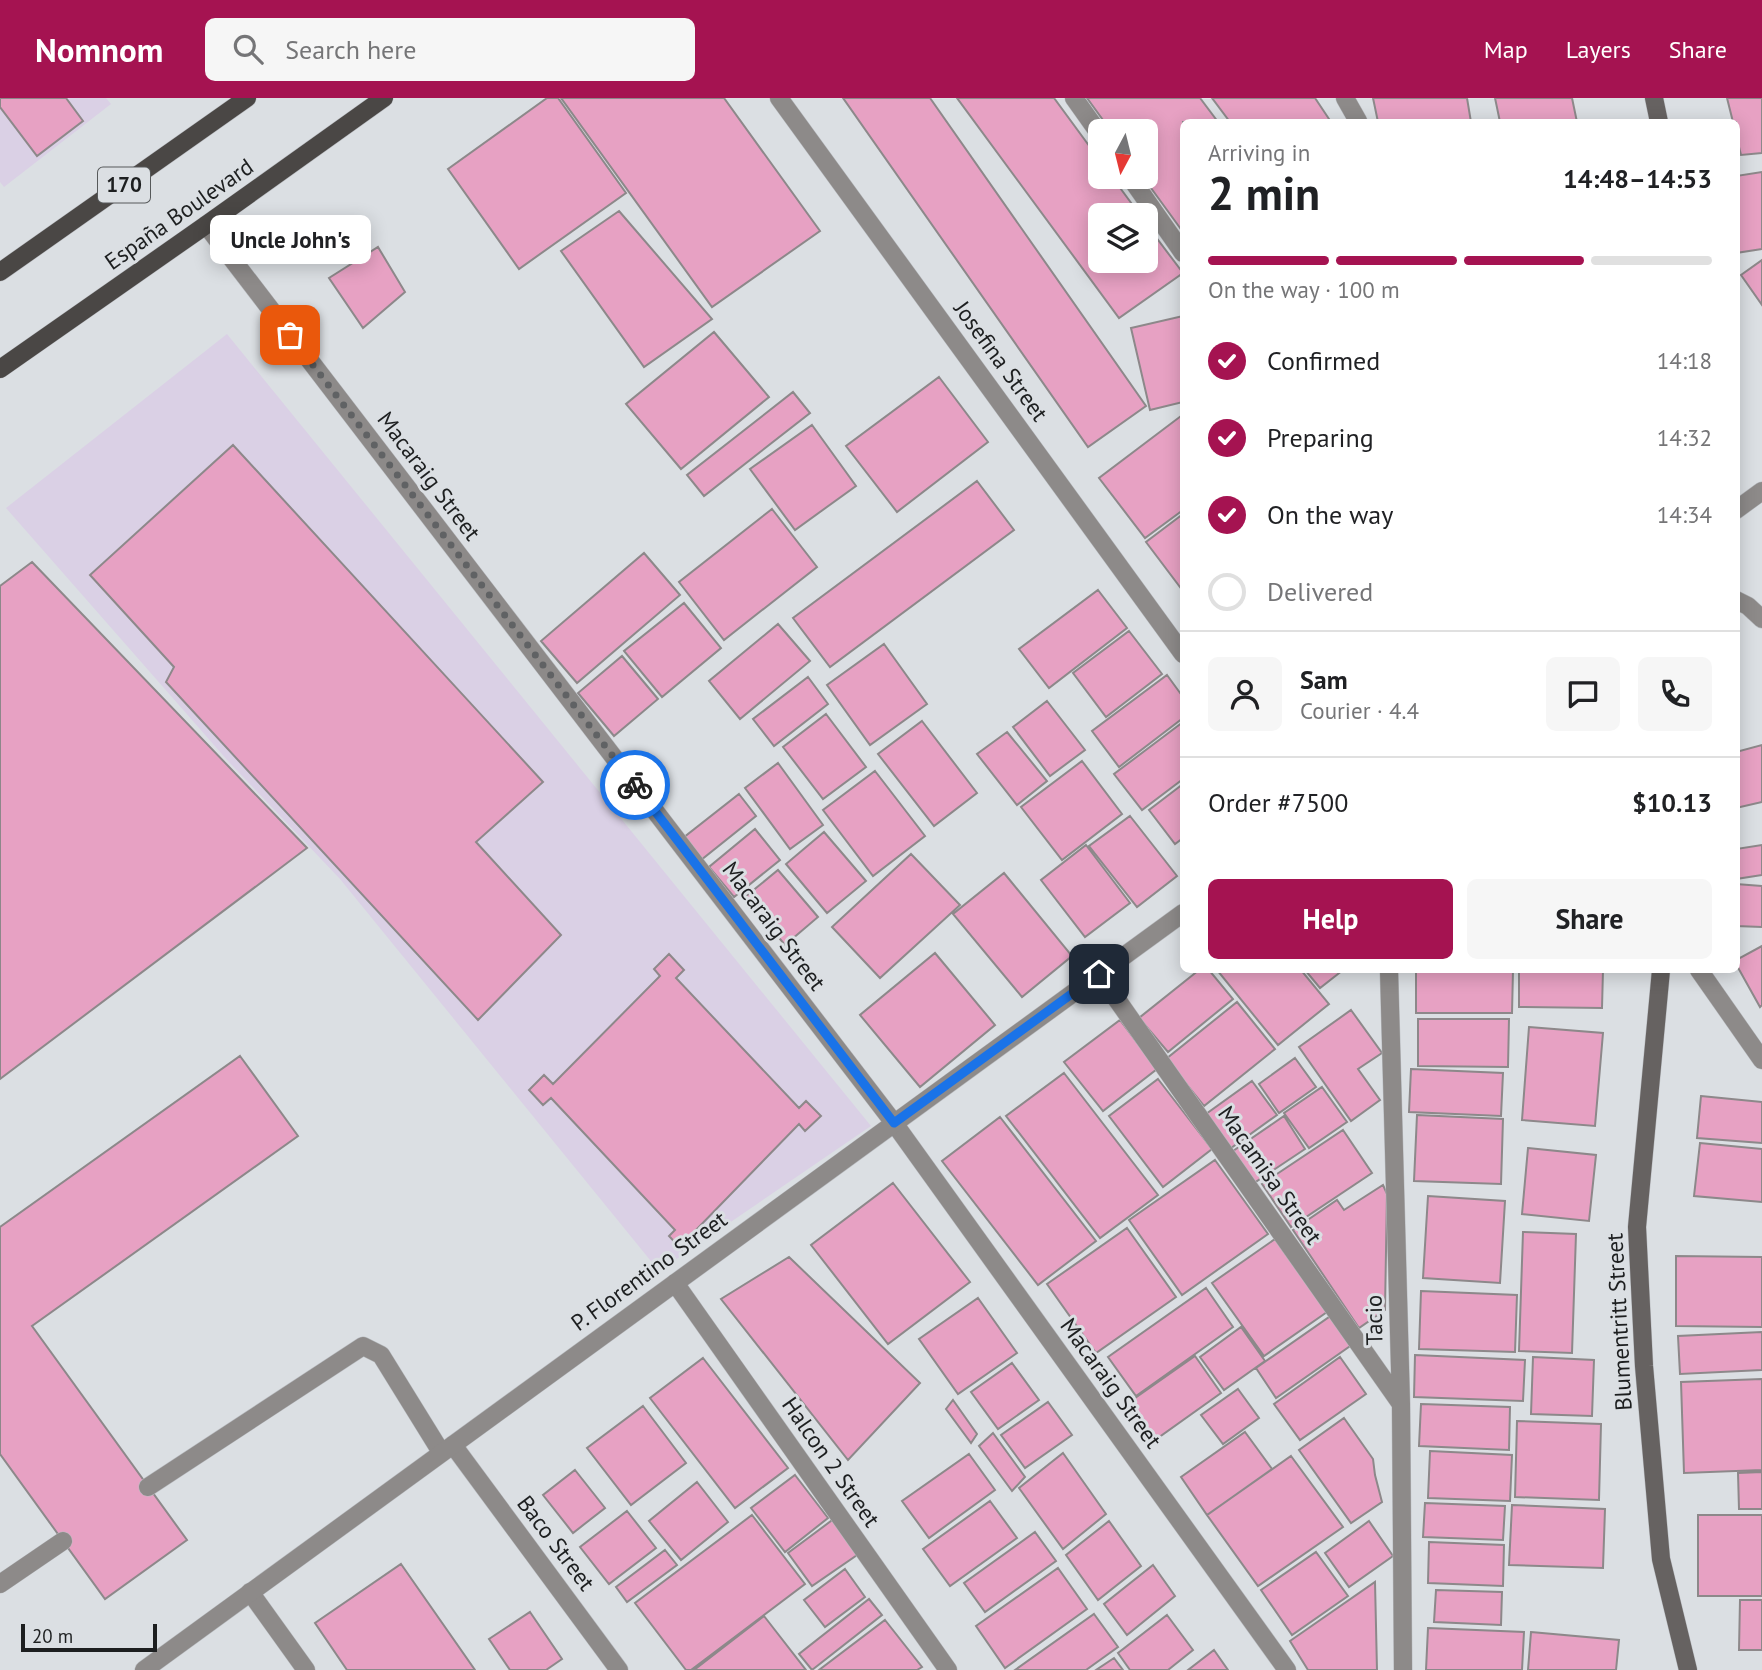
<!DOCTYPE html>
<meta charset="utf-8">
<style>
body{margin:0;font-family:"PT Sans",sans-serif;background:#f6f6f6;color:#202124;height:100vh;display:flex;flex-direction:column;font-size:26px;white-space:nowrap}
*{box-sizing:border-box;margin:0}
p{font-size:23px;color:#757577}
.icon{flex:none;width:38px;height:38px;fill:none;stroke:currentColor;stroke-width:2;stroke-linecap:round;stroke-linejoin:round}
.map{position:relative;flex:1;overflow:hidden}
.panel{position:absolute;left:1180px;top:21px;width:560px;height:854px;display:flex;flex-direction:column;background:#fff;border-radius:10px;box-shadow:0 4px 18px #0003}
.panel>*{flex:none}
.needle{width:46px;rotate:187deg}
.tools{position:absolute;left:1088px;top:21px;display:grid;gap:14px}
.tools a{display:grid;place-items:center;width:70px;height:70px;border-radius:10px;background:#fff;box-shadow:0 4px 18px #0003;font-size:35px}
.scale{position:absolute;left:21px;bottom:18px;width:136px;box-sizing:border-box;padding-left:7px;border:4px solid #1d1f20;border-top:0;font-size:19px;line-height:24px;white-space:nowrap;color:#1d1f20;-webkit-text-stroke:5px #dbdfe3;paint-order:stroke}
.pin{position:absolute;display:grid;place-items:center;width:60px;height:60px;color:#fff;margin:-30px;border-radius:14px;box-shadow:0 4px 10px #0006}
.courier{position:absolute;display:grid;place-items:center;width:70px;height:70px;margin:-35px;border:5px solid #1a73e8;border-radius:50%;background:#fff;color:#222;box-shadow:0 2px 9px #0007}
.bubble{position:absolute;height:49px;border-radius:10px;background:#fff;box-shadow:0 4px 18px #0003;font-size:23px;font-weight:800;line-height:49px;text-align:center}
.headline em{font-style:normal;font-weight:800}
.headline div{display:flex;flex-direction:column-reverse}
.headline{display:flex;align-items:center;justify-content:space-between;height:119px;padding:0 28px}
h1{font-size:46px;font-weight:800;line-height:52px}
.bar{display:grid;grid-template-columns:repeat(4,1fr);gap:10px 7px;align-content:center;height:84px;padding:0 28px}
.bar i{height:9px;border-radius:5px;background:#e0e0e0}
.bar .active{background:#a51351}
.bar p{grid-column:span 4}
.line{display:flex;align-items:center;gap:18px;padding:0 28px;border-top:2px solid #e0e0e0}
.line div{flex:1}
.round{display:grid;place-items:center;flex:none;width:74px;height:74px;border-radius:10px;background:#f6f6f6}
ol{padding:0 28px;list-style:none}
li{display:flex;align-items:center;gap:21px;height:77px}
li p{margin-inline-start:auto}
li .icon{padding:7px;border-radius:50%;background:#a51351;color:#fff;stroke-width:4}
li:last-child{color:#757577}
li i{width:38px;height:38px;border:4px solid #e0e0e0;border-radius:50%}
.action{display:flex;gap:14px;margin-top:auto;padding:14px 28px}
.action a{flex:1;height:80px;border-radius:10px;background:#a51351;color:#fff;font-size:28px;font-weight:800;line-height:80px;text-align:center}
.action a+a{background:#f6f6f6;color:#202124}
header{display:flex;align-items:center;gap:42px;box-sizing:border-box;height:98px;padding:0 35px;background:#a51351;color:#fff}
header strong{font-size:33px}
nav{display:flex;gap:38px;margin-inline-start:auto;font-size:24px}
.search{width:490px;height:63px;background:#f6f6f6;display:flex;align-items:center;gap:18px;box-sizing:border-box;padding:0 24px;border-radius:10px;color:#757577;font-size:26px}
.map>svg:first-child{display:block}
.commercial{fill:#dad0e5}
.building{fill:#e7a1c3;stroke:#8d888a;stroke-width:2}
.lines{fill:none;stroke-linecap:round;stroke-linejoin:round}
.service-casing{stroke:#b9bcc0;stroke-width:19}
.minor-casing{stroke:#b9bcc0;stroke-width:19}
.tertiary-casing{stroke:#b9bcc0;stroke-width:19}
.secondary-casing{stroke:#b9bcc0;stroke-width:19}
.primary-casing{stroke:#b9bcc0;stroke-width:19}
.service{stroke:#8d8a89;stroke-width:18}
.minor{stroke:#8d8a89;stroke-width:18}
.tertiary{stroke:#8d8a89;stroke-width:18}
.secondary{stroke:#666261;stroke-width:18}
.primary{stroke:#4a4745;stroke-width:18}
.done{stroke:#606264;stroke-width:7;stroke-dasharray:0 12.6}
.route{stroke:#1a73e8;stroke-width:9}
.labels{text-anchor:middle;stroke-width:6;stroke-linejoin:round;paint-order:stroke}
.shield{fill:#dbdfe3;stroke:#56595a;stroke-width:2}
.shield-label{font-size:21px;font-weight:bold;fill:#1d1f20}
.street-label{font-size:23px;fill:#1d1f20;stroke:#dbdfe3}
</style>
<header>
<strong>Nomnom</strong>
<div class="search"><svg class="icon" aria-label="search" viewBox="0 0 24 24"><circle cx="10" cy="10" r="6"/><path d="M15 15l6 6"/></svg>Search here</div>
<nav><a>Map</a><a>Layers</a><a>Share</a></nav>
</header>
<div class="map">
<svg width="1762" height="1572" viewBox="0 0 1762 1572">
<rect width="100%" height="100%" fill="#dbdfe3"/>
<!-- commercial -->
<path class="commercial" d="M 0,0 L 106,0 L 111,6 L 4,89 L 0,84 Z
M 227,236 L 871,1028 L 659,1173 L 340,781 L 228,663 L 6,410 Z"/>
<!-- building -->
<path class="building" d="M 0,0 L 66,0 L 83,23 L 37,58 L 0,9 Z
M 547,0 L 558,0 L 626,95 L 519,171 L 448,71 Z
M 561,0 L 724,0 L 820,133 L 712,209 Z
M 843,0 L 930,0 L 1146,308 L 1088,349 Z
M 957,0 L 1054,0 L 1101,64 L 1101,79 L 1112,79 L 1140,117 L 1101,117 L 1101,163 L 1146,163 L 1146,126 L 1183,175 L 1119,220 Z
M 1087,0 L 1200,0 L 1218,24 L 1183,24 L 1183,134 L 1143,79 L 1146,79 L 1146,33 L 1111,33 Z
M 1212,0 L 1315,0 L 1331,24 L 1230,24 Z
M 1373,0 L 1467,0 L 1471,24 L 1378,24 Z
M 1495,0 L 1572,0 L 1577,24 L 1500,24 Z
M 1727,0 L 1762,0 L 1762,55 L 1741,57 L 1736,37 L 1736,24 L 1733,24 Z
M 1762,74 L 1762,151 L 1736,155 L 1736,78 Z
M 619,113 L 712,221 L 644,269 L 561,153 Z
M 378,149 L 405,194 L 363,230 L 329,180 Z
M 1762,162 L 1762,207 L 1741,177 Z
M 1183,218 L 1183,304 L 1150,312 L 1131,230 Z
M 714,234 L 769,299 L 681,371 L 626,306 Z
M 939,279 L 988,344 L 897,414 L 846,348 Z
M 793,294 L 810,315 L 704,398 L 687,377 Z
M 1181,318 L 1183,320 L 1183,412 L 1145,440 L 1099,380 Z
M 812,327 L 856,388 L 795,432 L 750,371 Z
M 233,347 L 543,684 L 476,744 L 561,837 L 478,922 L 166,584 L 174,569 L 90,477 Z
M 977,383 L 1014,432 L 830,569 L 793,520 Z
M 772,411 L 817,469 L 724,542 L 679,484 Z
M 1183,416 L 1183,493 L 1146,444 Z
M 644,455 L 680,497 L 577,585 L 541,543 Z
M 32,464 L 307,750 L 0,981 L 0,488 Z
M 1098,492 L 1127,530 L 1049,590 L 1019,551 Z
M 684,505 L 721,550 L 662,599 L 624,553 Z
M 778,526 L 810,563 L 740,621 L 709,583 Z
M 1129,533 L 1162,576 L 1106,619 L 1073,575 Z
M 884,546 L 927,606 L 870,647 L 827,587 Z
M 622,558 L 658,601 L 614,638 L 578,595 Z
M 1167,577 L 1183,599 L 1183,620 L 1119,669 L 1092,633 Z
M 808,579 L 828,606 L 774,648 L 753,621 Z
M 1047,603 L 1085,652 L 1050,678 L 1013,629 Z
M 826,616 L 866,669 L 823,701 L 783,649 Z
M 922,623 L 977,695 L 934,728 L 878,656 Z
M 1183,624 L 1183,681 L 1142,712 L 1114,676 Z
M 1007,634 L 1047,683 L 1017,707 L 977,656 Z
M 1762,647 L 1762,704 L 1736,710 L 1736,654 Z
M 1082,663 L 1122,716 L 1062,762 L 1021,709 Z
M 778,665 L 823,727 L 790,751 L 745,690 Z
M 875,673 L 925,738 L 873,778 L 823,712 Z
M 1183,686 L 1183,740 L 1175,746 L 1149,712 Z
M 739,696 L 756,718 L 701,762 L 683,740 Z
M 1130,718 L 1177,778 L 1137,809 L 1089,748 Z
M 755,731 L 780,762 L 734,799 L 709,769 Z
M 824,734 L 866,783 L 827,815 L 786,766 Z
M 1086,747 L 1130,805 L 1085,839 L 1041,782 Z
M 1762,747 L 1762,777 L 1736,781 L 1736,751 Z
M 911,756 L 960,807 L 880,880 L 832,829 Z
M 778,772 L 818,819 L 785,847 L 745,799 Z
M 1004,775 L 1072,858 L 1022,899 L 953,816 Z
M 1736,786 L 1762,788 L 1762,829 L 1736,828 Z
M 1762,848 L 1762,907 L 1760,909 L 1736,866 L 1736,862 Z
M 935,855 L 995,927 L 920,989 L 860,917 Z
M 669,856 L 684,872 L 676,880 L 799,1010 L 806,1003 L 821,1018 L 805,1033 L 799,1026 L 694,1134 L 699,1139 L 684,1154 L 669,1138 L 675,1132 L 551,1000 L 543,1007 L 529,992 L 544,977 L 553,986 L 660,878 L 654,871 Z
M 1199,872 L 1209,872 L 1233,901 L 1168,954 L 1139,920 Z
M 1217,872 L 1301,872 L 1329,906 L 1278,947 Z
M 1305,872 L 1343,872 L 1320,890 Z
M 1416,872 L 1513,872 L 1512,915 L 1416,915 Z
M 1519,872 L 1603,872 L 1602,910 L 1519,909 Z
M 1237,904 L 1275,951 L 1204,1008 L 1166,961 Z
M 1351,912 L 1382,955 L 1358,971 L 1380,1002 L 1351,1023 L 1299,949 Z
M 1418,921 L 1509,921 L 1508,969 L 1418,968 Z
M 1120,922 L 1157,971 L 1103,1013 L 1064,964 Z
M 1529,929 L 1603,935 L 1595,1028 L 1522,1022 Z
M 240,958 L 298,1038 L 32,1228 L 187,1442 L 105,1501 L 0,1356 L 0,1129 Z
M 1295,960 L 1316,989 L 1279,1015 L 1259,986 Z
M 1411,971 L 1503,975 L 1501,1018 L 1409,1014 Z
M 1064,975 L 1158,1097 L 1100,1140 L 1006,1018 Z
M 1158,981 L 1212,1051 L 1163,1089 L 1109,1018 Z
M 1252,983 L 1277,1017 L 1231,1050 L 1206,1016 Z
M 1322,989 L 1347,1024 L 1309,1050 L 1284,1015 Z
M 1701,998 L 1762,1004 L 1762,1045 L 1697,1040 Z
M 1417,1017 L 1503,1021 L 1501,1086 L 1414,1083 Z
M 1284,1018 L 1305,1051 L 1254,1085 L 1233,1053 Z
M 1000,1019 L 1096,1143 L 1038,1187 L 942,1063 Z
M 1343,1032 L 1372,1075 L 1291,1129 L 1262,1086 Z
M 1700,1045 L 1762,1051 L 1762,1104 L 1694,1098 Z
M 1528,1050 L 1596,1057 L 1589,1123 L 1522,1116 Z
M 1215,1062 L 1268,1136 L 1182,1197 L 1129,1122 Z
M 893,1085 L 970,1184 L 888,1246 L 811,1147 Z
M 1383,1087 L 1387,1096 L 1385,1212 L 1359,1230 L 1293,1132 L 1337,1102 L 1344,1112 Z
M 1428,1098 L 1505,1103 L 1500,1185 L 1423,1180 Z
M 1127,1130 L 1176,1199 L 1096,1255 L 1047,1186 Z
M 1523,1134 L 1576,1136 L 1572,1255 L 1519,1253 Z
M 1275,1141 L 1327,1214 L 1264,1258 L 1212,1185 Z
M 1676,1158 L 1762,1159 L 1762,1229 L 1676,1228 Z
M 789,1159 L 920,1285 L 848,1362 L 721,1201 Z
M 1206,1190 L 1233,1229 L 1136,1298 L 1108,1259 Z
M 1421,1193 L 1517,1197 L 1515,1254 L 1419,1251 Z
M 978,1200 L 1017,1255 L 958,1296 L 919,1241 Z
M 1332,1217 L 1353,1246 L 1276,1300 L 1256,1270 Z
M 1241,1229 L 1265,1263 L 1224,1292 L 1200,1259 Z
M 1762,1234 L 1762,1272 L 1680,1276 L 1678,1238 Z
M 1415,1257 L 1525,1262 L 1523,1303 L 1414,1299 Z
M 1195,1258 L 1221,1295 L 1155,1342 L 1128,1305 Z
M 1340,1259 L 1366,1296 L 1300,1342 L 1274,1306 Z
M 1533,1259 L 1594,1262 L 1592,1318 L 1531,1316 Z
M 703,1260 L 788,1370 L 735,1410 L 650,1300 Z
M 1012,1265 L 1039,1302 L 998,1331 L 971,1294 Z
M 1762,1281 L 1762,1372 L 1684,1375 L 1681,1284 Z
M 1238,1291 L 1259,1320 L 1223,1346 L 1201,1317 Z
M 953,1302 L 977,1336 L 971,1345 L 946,1311 Z
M 1048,1304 L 1072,1337 L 1025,1370 L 1001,1337 Z
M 1421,1306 L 1510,1309 L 1509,1352 L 1419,1348 Z
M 643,1308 L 686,1365 L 631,1407 L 587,1350 Z
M 1344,1320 L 1373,1361 L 1375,1377 L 1382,1404 L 1351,1425 L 1299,1352 Z
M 1517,1323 L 1601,1326 L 1599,1402 L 1515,1399 Z
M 1245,1334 L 1272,1371 L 1207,1417 L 1181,1379 Z
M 993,1335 L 1025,1379 L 1012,1393 L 979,1348 Z
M 1430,1353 L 1512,1357 L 1510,1403 L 1428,1400 Z
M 1063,1355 L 1106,1416 L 1063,1451 L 1019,1390 Z
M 969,1356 L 995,1392 L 929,1440 L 902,1403 Z
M 1291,1358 L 1343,1429 L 1258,1488 L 1207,1417 Z
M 575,1372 L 605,1410 L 573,1435 L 543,1397 Z
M 1762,1374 L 1762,1411 L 1739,1411 L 1738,1375 Z
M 795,1377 L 828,1420 L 785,1454 L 751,1410 Z
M 697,1384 L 728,1424 L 681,1462 L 649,1423 Z
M 990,1403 L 1017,1440 L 950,1488 L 923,1451 Z
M 1425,1405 L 1505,1408 L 1503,1442 L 1423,1439 Z
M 1512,1407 L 1605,1411 L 1603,1470 L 1509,1467 Z
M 627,1413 L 656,1450 L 609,1486 L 580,1449 Z
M 752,1417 L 805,1486 L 691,1572 L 686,1572 L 635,1505 Z
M 1698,1417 L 1762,1417 L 1762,1498 L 1698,1498 Z
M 835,1420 L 860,1455 L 812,1488 L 788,1455 Z
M 1109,1423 L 1141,1468 L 1098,1502 L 1066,1457 Z
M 1369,1423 L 1393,1458 L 1349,1489 L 1325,1455 Z
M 1035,1434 L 1056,1463 L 985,1514 L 964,1485 Z
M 1429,1444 L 1504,1447 L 1503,1488 L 1428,1485 Z
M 665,1452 L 677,1467 L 627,1504 L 616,1489 Z
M 1316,1454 L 1348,1498 L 1292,1537 L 1261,1492 Z
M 401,1466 L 475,1572 L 347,1572 L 315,1525 Z
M 1153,1467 L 1175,1498 L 1127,1537 L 1104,1506 Z
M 1058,1470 L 1087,1511 L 1005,1570 L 976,1528 Z
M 845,1471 L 865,1499 L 825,1529 L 804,1502 Z
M 1375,1484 L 1377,1572 L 1308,1572 L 1290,1543 Z
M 1436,1492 L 1502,1494 L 1501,1527 L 1434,1524 Z
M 869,1501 L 882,1517 L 812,1572 L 799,1556 Z
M 1740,1502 L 1762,1502 L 1762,1552 L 1739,1552 Z
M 530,1514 L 562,1561 L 546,1572 L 510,1572 L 489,1541 Z
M 1094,1516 L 1118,1549 L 1086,1572 L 1015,1572 Z
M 1167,1517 L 1193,1552 L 1168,1572 L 1130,1572 L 1118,1555 Z
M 764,1518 L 806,1572 L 694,1572 Z
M 885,1522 L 922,1569 L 917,1572 L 819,1572 Z
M 1428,1530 L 1524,1534 L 1522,1572 L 1426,1572 Z
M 1531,1534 L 1619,1542 L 1616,1572 L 1528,1572 Z
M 1214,1552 L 1228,1572 L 1188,1572 Z
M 1114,1560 L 1123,1572 L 1096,1572 Z"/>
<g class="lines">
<defs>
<path id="service" d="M 1074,0 L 1101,38
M 1345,0 L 1358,23
M 1130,79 L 1183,155
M 1699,872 L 1762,962
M 148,1389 L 363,1248 L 381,1257 L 441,1354
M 0,1486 L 63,1443"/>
<path id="minor" d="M 779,0 L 1183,556
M 206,127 L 894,1025 L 1287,1572
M 1736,502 L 1748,508 L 1762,521
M 1389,872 L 1401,1306 L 1403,1572
M 1099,876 L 1401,1306
M 675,1185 L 948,1572
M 453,1347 L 619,1572
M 250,1494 L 306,1572"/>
<path id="tertiary" d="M 1736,412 L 1762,393
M 144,1572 L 1183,815"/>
<path id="secondary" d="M 1654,0 L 1659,24
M 1661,872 L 1637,1129 L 1644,1268 L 1661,1461 L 1688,1572"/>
<path id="primary" d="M 0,174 L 247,0
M 0,271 L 206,127 L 384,0"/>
</defs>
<!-- service casing -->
<use href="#service" class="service-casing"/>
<!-- minor casing -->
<use href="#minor" class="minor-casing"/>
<!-- tertiary casing -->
<use href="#tertiary" class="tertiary-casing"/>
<!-- secondary casing -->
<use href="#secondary" class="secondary-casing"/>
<!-- primary casing -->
<use href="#primary" class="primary-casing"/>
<!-- service -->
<use href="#service" class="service"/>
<!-- minor -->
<use href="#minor" class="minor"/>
<!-- tertiary -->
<use href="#tertiary" class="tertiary"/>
<!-- secondary -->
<use href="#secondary" class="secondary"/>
<!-- primary -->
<use href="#primary" class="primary"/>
</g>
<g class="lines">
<!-- done -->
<path class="done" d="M 290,237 L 635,687"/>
<!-- route -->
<path class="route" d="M 635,687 L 894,1025 L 1099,876"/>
</g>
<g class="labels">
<!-- shield labels -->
<rect class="shield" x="98" y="69.5" width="52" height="35" rx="5"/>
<g class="shield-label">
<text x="124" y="94">170</text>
</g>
<!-- street labels -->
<g class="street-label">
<text transform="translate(179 116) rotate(-35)" y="8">España Boulevard</text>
<text transform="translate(1001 263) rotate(54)" y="8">Josefina Street</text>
<text transform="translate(429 378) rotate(53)" y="8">Macaraig Street</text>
<text transform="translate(774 828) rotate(53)" y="8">Macaraig Street</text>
<text transform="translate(1270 1077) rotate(55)" y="8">Macamisa Street</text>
<text transform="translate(649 1173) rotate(-36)" y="8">P. Florentino Street</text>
<text transform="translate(1374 1222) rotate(-91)" y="8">Tacio</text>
<text transform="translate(1619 1224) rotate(-93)" y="8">Blumentritt Street</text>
<text transform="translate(1111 1285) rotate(54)" y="8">Macaraig Street</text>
<text transform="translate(831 1364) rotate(55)" y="8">Halcon 2 Street</text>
<text transform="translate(556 1445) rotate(53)" y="8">Baco Street</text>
</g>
</g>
</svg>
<div class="tools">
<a><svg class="needle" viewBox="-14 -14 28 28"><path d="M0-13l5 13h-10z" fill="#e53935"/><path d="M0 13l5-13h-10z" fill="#757577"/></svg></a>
<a><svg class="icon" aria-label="layers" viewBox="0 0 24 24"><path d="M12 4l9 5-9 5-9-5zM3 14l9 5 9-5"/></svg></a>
</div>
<div class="scale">20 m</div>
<div class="pin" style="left:290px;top:237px;background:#ea580c"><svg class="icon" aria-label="bag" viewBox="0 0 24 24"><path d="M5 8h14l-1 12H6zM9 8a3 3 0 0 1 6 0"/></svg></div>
<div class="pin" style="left:1099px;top:876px;background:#1f2937"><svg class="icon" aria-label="home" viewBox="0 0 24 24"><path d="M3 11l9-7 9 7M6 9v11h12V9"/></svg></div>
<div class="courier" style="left:635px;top:687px"><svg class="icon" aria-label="bike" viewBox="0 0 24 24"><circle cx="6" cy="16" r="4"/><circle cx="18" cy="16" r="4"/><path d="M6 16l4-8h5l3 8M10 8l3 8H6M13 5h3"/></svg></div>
<div class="bubble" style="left:210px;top:117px;width:161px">Uncle John's</div>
<section class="panel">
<div class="headline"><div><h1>2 min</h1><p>Arriving in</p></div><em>14:48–14:53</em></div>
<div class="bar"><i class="active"></i><i class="active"></i><i class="active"></i><i></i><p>On the way · 100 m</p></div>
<ol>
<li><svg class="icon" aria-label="check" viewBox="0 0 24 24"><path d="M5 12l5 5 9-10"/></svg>Confirmed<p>14:18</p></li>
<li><svg class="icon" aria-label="check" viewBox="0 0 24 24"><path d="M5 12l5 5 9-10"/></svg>Preparing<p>14:32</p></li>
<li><svg class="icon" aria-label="check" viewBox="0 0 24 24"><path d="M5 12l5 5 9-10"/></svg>On the way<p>14:34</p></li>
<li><i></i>Delivered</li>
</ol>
<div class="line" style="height:126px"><a class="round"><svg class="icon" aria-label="person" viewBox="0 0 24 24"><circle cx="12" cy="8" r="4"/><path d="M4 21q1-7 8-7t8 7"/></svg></a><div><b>Sam</b><p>Courier · 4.4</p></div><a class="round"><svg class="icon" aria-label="chat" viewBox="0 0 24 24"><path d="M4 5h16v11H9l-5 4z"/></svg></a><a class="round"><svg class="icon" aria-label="phone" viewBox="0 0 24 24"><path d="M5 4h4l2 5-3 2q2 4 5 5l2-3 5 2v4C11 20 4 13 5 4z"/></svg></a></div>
<div class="line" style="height:91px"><div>Order #7500</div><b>$10.13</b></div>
<div class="action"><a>Help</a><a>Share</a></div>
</section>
</div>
